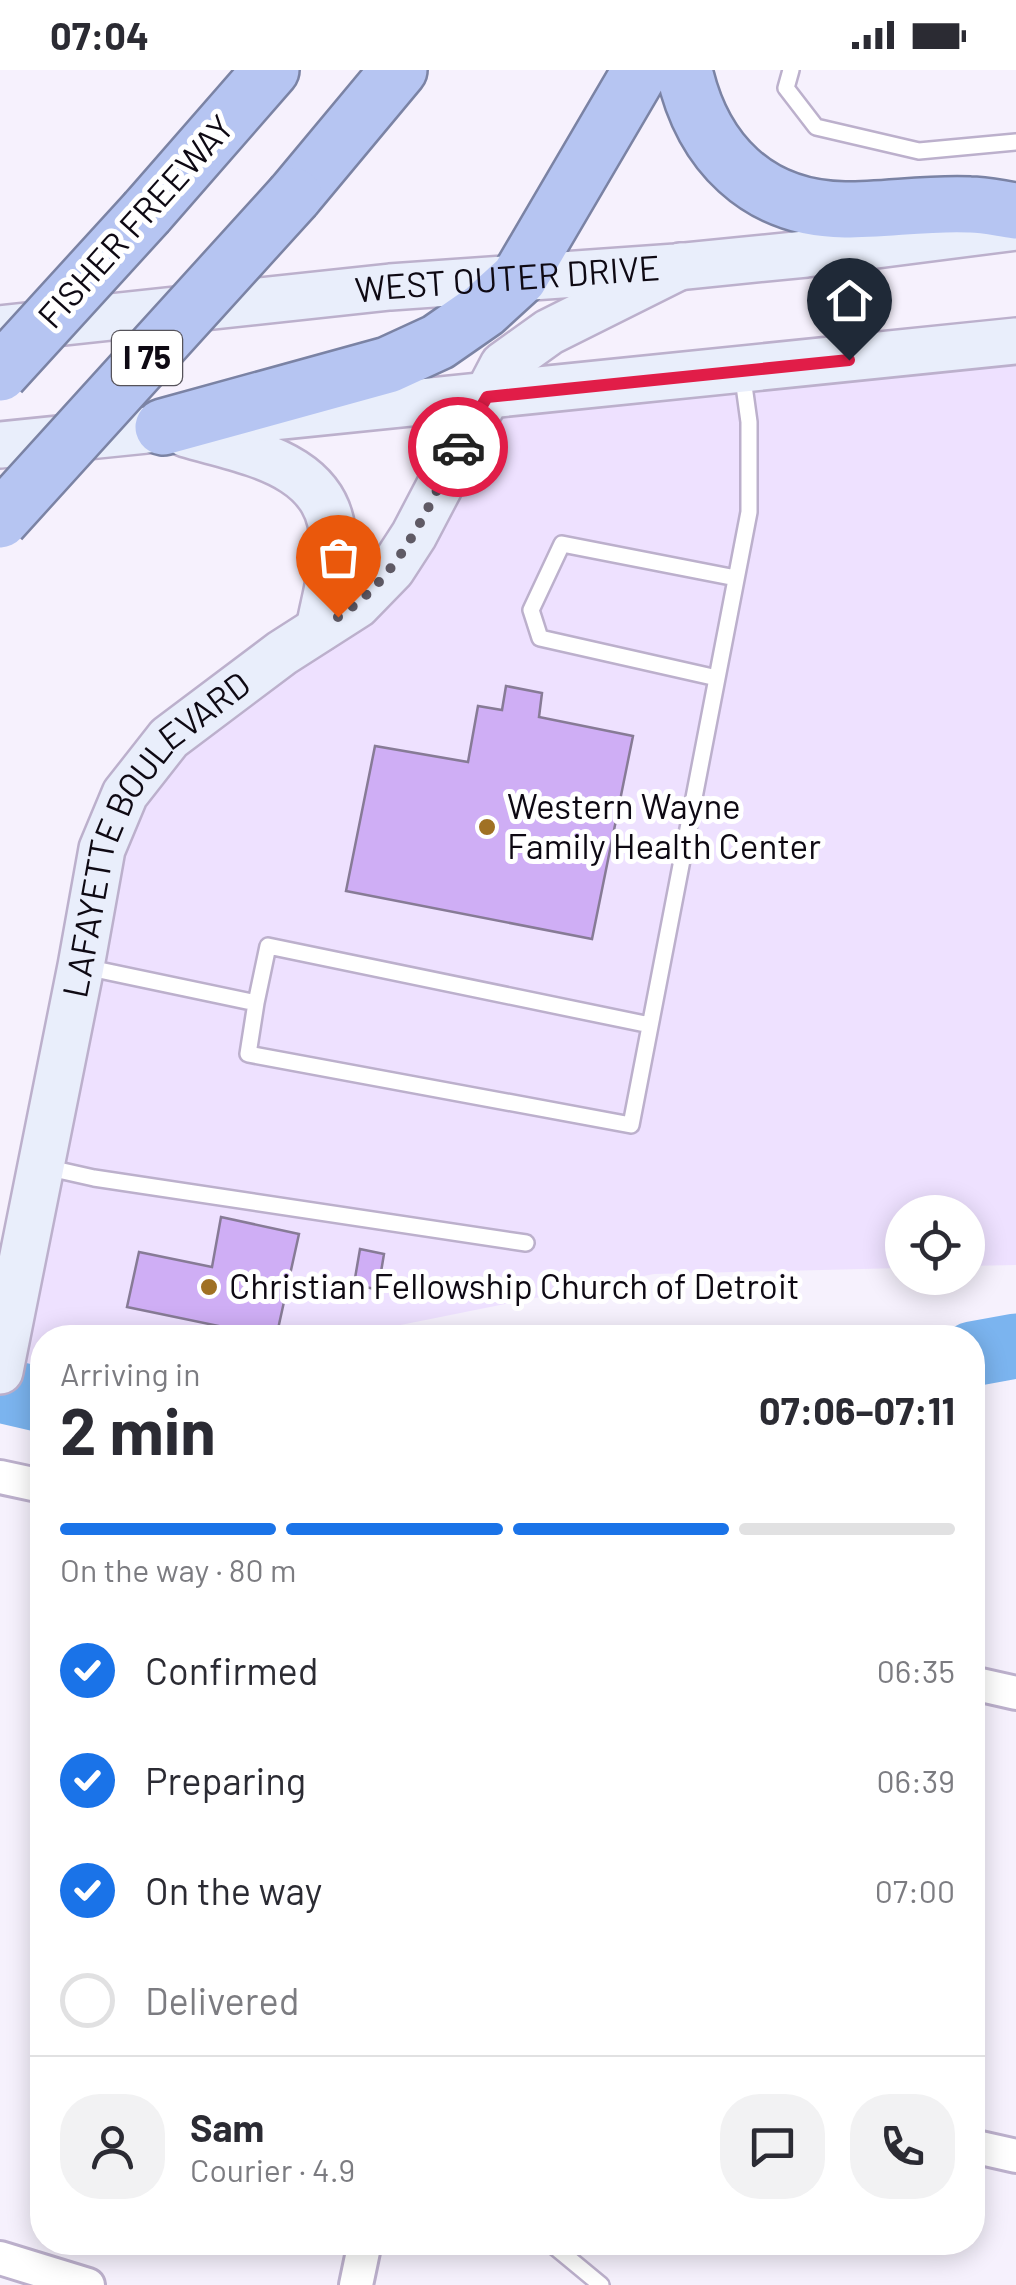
<!DOCTYPE html>
<meta charset="utf-8">
<style>
body{margin:0;font-family:Barlow,sans-serif;background:#f2f2f3;color:#2b2b33;height:100vh;display:flex;flex-direction:column;font-size:38px;white-space:nowrap}
*{box-sizing:border-box;margin:0}
p{font-size:32px;color:#7c7c81}
.icon{flex:none;width:55px;height:55px;fill:none;stroke:currentColor;stroke-width:2;stroke-linecap:round;stroke-linejoin:round}
.map{position:relative;flex:1;overflow:hidden}
.details{position:absolute;left:30px;top:1255px;width:955px;height:930px;display:flex;flex-direction:column;background:#fff;border-radius:40px;box-shadow:0 5px 25px #0003}
.details>*{flex:none}
.controls{position:absolute;left:885px;top:1125px;display:grid;gap:20px}
.controls a{display:grid;place-items:center;width:100px;height:100px;border-radius:50%;background:#fff;box-shadow:0 5px 25px #0003;font-size:50px}
.pin{position:absolute;display:grid;place-items:center;width:85px;height:85px;color:#fff;margin:-102px -42px;border-radius:50% 50% 50% 0;rotate:-45deg;box-shadow:0 0 10px #0007}
.pin .icon{rotate:45deg}
.courier{position:absolute;display:grid;place-items:center;width:100px;height:100px;margin:-50px;border:8px solid #e11d48;border-radius:50%;background:#fff;color:#222;box-shadow:0 2px 12px #0007}
.summary em{font-style:normal;font-weight:700}
.summary div{display:flex;flex-direction:column-reverse}
.summary{display:flex;align-items:center;justify-content:space-between;height:170px;padding:0 30px}
h1{font-size:65px;font-weight:700;line-height:75px}
.bar{display:grid;grid-template-columns:repeat(4,1fr);gap:15px 10px;align-content:center;height:120px;padding:0 30px}
.bar i{height:12px;border-radius:8px;background:#e1e1e2}
.bar .on{background:#1a73e8}
.bar p{grid-column:span 4}
.line{display:flex;align-items:center;gap:25px;padding:0 30px;border-top:2px solid #e1e1e2}
.line div{flex:1}
.round{display:grid;place-items:center;flex:none;width:105px;height:105px;border-radius:40px;background:#f2f2f3}
ol{padding:0 30px;list-style:none}
li{display:flex;align-items:center;gap:30px;height:110px}
li p{margin-inline-start:auto}
li .icon{padding:10px;border-radius:50%;background:#1a73e8;color:#fff;stroke-width:4}
li:last-child{color:#7c7c81}
li i{width:55px;height:55px;border:5px solid #e1e1e2;border-radius:50%}
.status{display:flex;justify-content:space-between;align-items:center;height:70px;padding:0 50px;background:#fff;direction:ltr}
.status svg{height:28px;fill:currentColor}
.map>svg:first-child{display:block}
.built{fill:#eee1ff}
.lines{fill:none;stroke-linecap:round;stroke-linejoin:round}
.river{stroke:#7bb4ef;stroke-width:65}
.building{fill:#cfaef5;stroke:#877b96;stroke-width:2.5}
.lane-casing{stroke:#bcb0cc;stroke-width:20}
.street-casing{stroke:#bcb0cc;stroke-width:38}
.secondary-casing{stroke:#bcb0cc;stroke-width:50}
.highway-casing{stroke:#7b83a4;stroke-width:60}
.lane{stroke:#fff;stroke-width:15}
.street{stroke:#fff;stroke-width:32}
.secondary{stroke:#e9eefb;stroke-width:45}
.highway{stroke:#b6c5f2;stroke-width:55}
.highway-bridge-casing{stroke:#7b83a4;stroke-width:60;stroke-linecap:butt}
.highway-bridge{stroke:#b6c5f2;stroke-width:55}
.done{stroke:#5f5a65;stroke-width:10;stroke-dasharray:0 18}
.route{stroke:#e11d48;stroke-width:12}
.poi-dot{fill:#a07124;stroke:#fff;stroke-width:4}
.labels{text-anchor:middle;stroke-width:10;stroke-linejoin:round;paint-order:stroke}
.shield{fill:#fff;stroke:#56535a;stroke-width:2.5}
.shield-label{font-size:32px;font-weight:bold;fill:#0e0913}
.street-label{font-size:35px;fill:#0e0913;stroke:#fff}
.poi-label{font-size:35px;fill:#0e0913;stroke:#fff;text-anchor:start}
</style>
<div class="status"><b>07:04</b><svg viewBox="0 0 49 12"><path d="M0 12V9h3v3zM5 12V6h3v6zM10 12V3h3v9zM15 12V0h3v12zM26 1h20v11H26zM47 4h2v5h-2z"/></svg></div>
<div class="map">
<svg width="1016" height="2215" viewBox="0 0 1016 2215">
<rect width="100%" height="100%" fill="#f6f1fd"/>
<!-- built -->
<path class="built" d="M 1016,271 L 1016,1195 L 968,1196 L 968,1142 L 902,1142 L 902,1198 L 654,1204 L 341,1267 L 42,1268 L 42,1294 L 1,1294 L 125,724 L 357,535 L 487,327 Z"/>
<g class="lines">
<!-- river -->
<path class="river" d="M 972,1284 L 1016,1276
M 0,1320 L 42,1330"/>
</g>
<!-- building -->
<path class="building" d="M 506,616 L 542,623 L 539,647 L 633,666 L 592,869 L 346,821 L 375,676 L 468,692 L 478,636 L 502,640 Z
M 221,1147 L 299,1164 L 276,1268 L 127,1237 L 139,1182 L 212,1197 Z
M 360,1179 L 384,1184 L 378,1220 L 354,1214 Z"/>
<g class="lines">
<defs>
<path id="lane" d="M 791,0 L 786,18 L 816,57 L 919,81 L 1016,72
M 717,608 L 540,568 L 531,540 L 562,474 L 736,508
M 85,897 L 256,933 L 248,984 L 631,1055 L 749,442 L 749,352 L 742,301
M 256,933 L 268,876 L 650,955
M 45,1097 L 94,1108 L 526,1173
M 549,2172 L 601,2215"/>
<path id="street" d="M 0,1407 L 42,1416
M 972,1613 L 1016,1623
M 972,2076 L 1016,2086
M 0,2188 L 88,2215
M 356,2215 L 365,2172"/>
<g id="secondary">
<path id="s1" d="M 0,259 L 390,217 L 676,197 L 806,184 L 1016,157"/>
<path d="M 186,364 C 247,382 334,393 333,475 C 333,503 324,532 319,559"/>
<path d="M 0,375 L 1016,271"/>
<path id="s2" d="M 0,1301 L 81,896 L 102,779 L 125,724 L 169,668 L 282,583 L 357,535 L 392,499 L 414,465 L 503,295 L 549,262 L 681,196"/>
</g>
<path id="highway" d="M 684,0 C 702,82 757,139 845,140 C 887,140 928,133 970,135 C 985,135 1001,139 1016,141
M 294,126 L 399,0
M 147,142 L 271,0
M 163,357 L 388,295 L 438,272 L 484,240 L 519,208 L 641,0"/>
</defs>
<!-- lane casing -->
<use href="#lane" class="lane-casing"/>
<!-- street casing -->
<use href="#street" class="street-casing"/>
<!-- secondary casing -->
<use href="#secondary" class="secondary-casing"/>
<!-- highway casing -->
<use href="#highway" class="highway-casing"/>
<!-- lane -->
<use href="#lane" class="lane"/>
<!-- street -->
<use href="#street" class="street"/>
<!-- secondary -->
<use href="#secondary" class="secondary"/>
<!-- highway -->
<use href="#highway" class="highway"/>
<defs>
<path id="highway-bridge" d="M 0,303 L 147,142
M 0,450 L 294,126"/>
</defs>
<!-- highway-bridge casing -->
<use href="#highway-bridge" class="highway-bridge-casing"/>
<!-- highway-bridge -->
<use href="#highway-bridge" class="highway-bridge"/>
</g>
<g class="lines">
<!-- done -->
<path class="done" d="M 338,547 C 400,507 427,440 458,377"/>
<!-- route -->
<path class="route" d="M 458,377 L 487,327 L 849,290"/>
</g>
<!-- markers -->
<g class="poi-dot">
<circle cx="487" cy="757" r="10"/>
<circle cx="209" cy="1217" r="10"/>
</g>
<g class="labels">
<!-- shield labels -->
<rect class="shield" x="112" y="261" width="70" height="54" rx="8"/>
<g class="shield-label">
<text x="147" y="299">I 75</text>
</g>
<!-- street labels -->
<g class="street-label">
<text transform="translate(136 152) rotate(-48)" y="12">FISHER FREEWAY</text>
<text dy="12" stroke="none"><textPath href="#s1" startOffset="510">WEST OUTER DRIVE</textPath></text>
<text dy="12" stroke="none"><textPath href="#s2" startOffset="570">LAFAYETTE BOULEVARD</textPath></text>
</g>
<!-- poi labels -->
<g class="poi-label">
<text x="507" y="749">Western Wayne<tspan x="507" dy="40">Family Health Center</tspan></text>
<text x="229" y="1229">Christian Fellowship Church of Detroit</text>
</g>
</g>
</svg>
<div class="controls">
<a><svg class="icon" aria-label="locate" viewBox="0 0 24 24"><circle cx="12" cy="12" r="6"/><path d="M12 2v4M12 18v4M2 12h4M18 12h4"/></svg></a>
</div>
<div class="pin" style="left:338px;top:547px;background:#ea580c"><svg class="icon" aria-label="bag" viewBox="0 0 24 24"><path d="M5 8h14l-1 12H6zM9 8a3 3 0 0 1 6 0"/></svg></div>
<div class="pin" style="left:849px;top:290px;background:#1f2937"><svg class="icon" aria-label="home" viewBox="0 0 24 24"><path d="M3 11l9-7 9 7M6 9v11h12V9"/></svg></div>
<div class="courier" style="left:458px;top:377px"><svg class="icon" aria-label="car" viewBox="0 0 24 24"><path d="M5 17H2v-5l4-1 3-4h7l3 4 3 1v5h-3M9 17h6M6 11h13"/><circle cx="7" cy="17" r="2"/><circle cx="17" cy="17" r="2"/></svg></div>
<section class="details">
<div class="summary"><div><h1>2 min</h1><p>Arriving in</p></div><em>07:06–07:11</em></div>
<div class="bar"><i class="on"></i><i class="on"></i><i class="on"></i><i></i><p>On the way · 80 m</p></div>
<ol>
<li><svg class="icon" aria-label="check" viewBox="0 0 24 24"><path d="M5 12l5 5 9-10"/></svg>Confirmed<p>06:35</p></li>
<li><svg class="icon" aria-label="check" viewBox="0 0 24 24"><path d="M5 12l5 5 9-10"/></svg>Preparing<p>06:39</p></li>
<li><svg class="icon" aria-label="check" viewBox="0 0 24 24"><path d="M5 12l5 5 9-10"/></svg>On the way<p>07:00</p></li>
<li><i></i>Delivered</li>
</ol>
<div class="line" style="height:180px"><a class="round"><svg class="icon" aria-label="person" viewBox="0 0 24 24"><circle cx="12" cy="8" r="4"/><path d="M4 21q1-7 8-7t8 7"/></svg></a><div><b>Sam</b><p>Courier · 4.9</p></div><a class="round"><svg class="icon" aria-label="chat" viewBox="0 0 24 24"><path d="M4 5h16v11H9l-5 4z"/></svg></a><a class="round"><svg class="icon" aria-label="phone" viewBox="0 0 24 24"><path d="M5 4h4l2 5-3 2q2 4 5 5l2-3 5 2v4C11 20 4 13 5 4z"/></svg></a></div>
</section>
</div>
